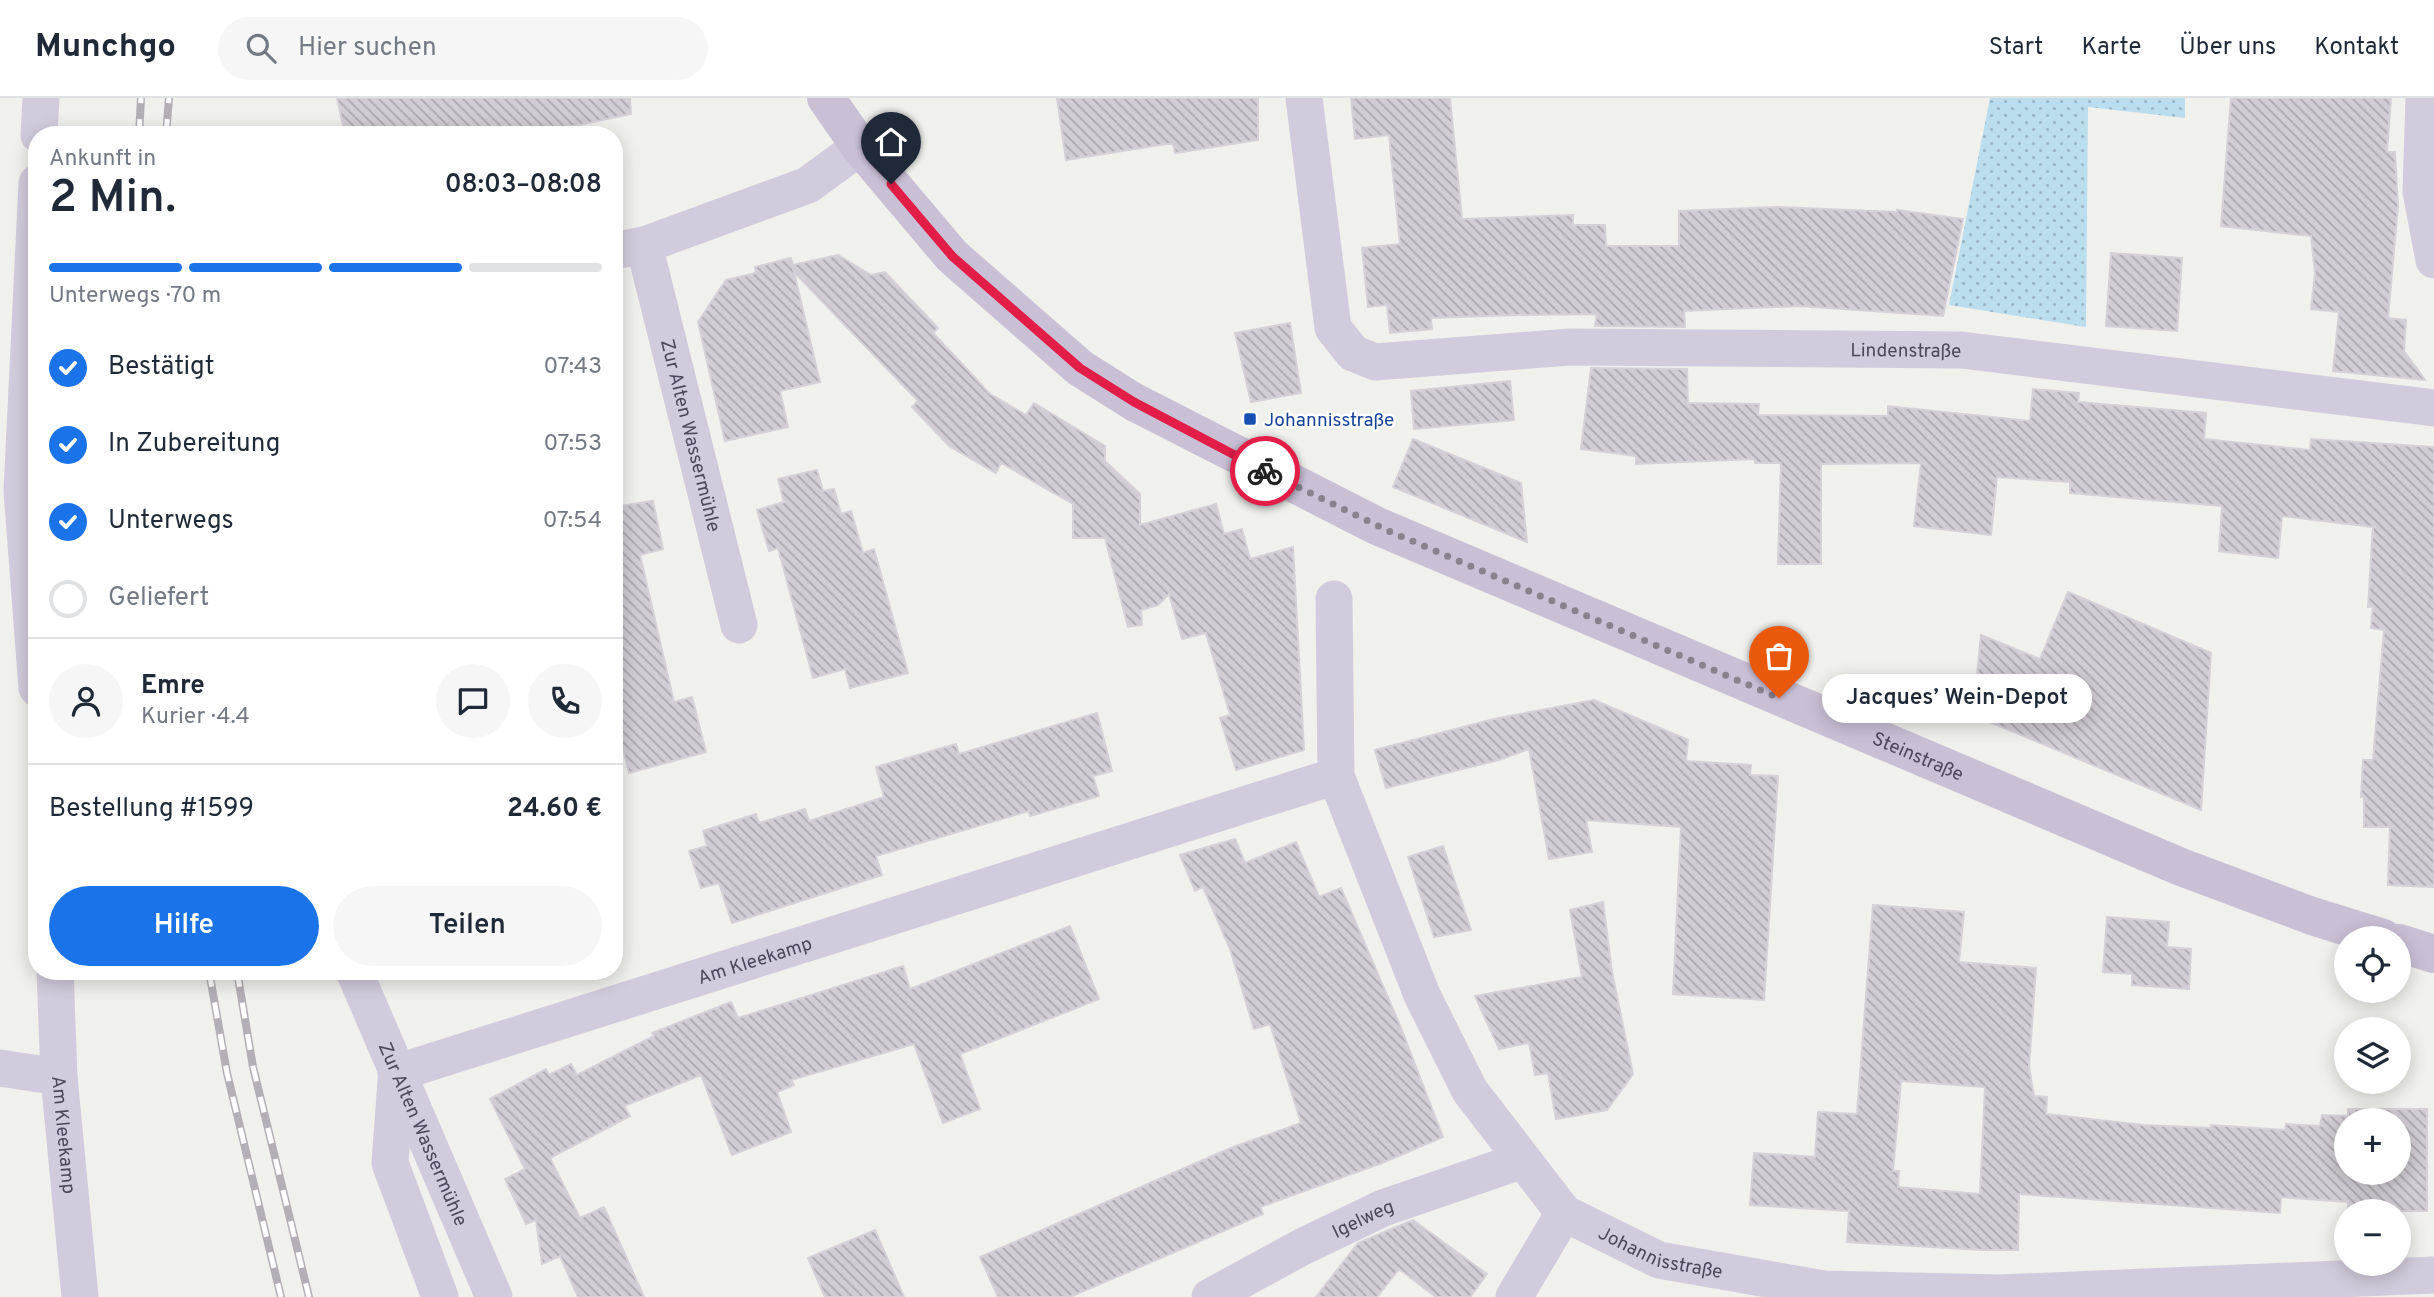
<!DOCTYPE html>
<html lang="de">
<meta charset="utf-8">
<style>
body{margin:0;font-family:Overpass,sans-serif;background:#f6f6f7;color:#1f2937;height:100vh;display:flex;flex-direction:column;font-size:26px;white-space:nowrap}
*{box-sizing:border-box;margin:0}
p{font-size:23px;color:#747a83}
.icon{flex:none;width:38px;height:38px;fill:none;stroke:currentColor;stroke-width:2;stroke-linecap:round;stroke-linejoin:round}
.map{position:relative;flex:1;overflow:hidden}
.side{position:absolute;left:28px;top:28px;width:595px;height:854px;display:flex;flex-direction:column;background:#fff;border-radius:28px;box-shadow:0 4px 18px #0003}
.side>*{flex:none}
.fabs{position:absolute;left:2334px;top:828px;display:grid;gap:14px}
.fabs a{display:grid;place-items:center;width:77px;height:77px;border-radius:50%;background:#fff;box-shadow:0 4px 18px #0003;font-size:35px}
.pin{position:absolute;display:grid;place-items:center;width:60px;height:60px;color:#fff;margin:-72px -30px;border-radius:50% 50% 50% 0;rotate:-45deg;box-shadow:0 0 7px #0007}
.pin .icon{rotate:45deg}
.courier{position:absolute;display:grid;place-items:center;width:70px;height:70px;margin:-35px;border:5px solid #e11d48;border-radius:50%;background:#fff;color:#222;box-shadow:0 2px 9px #0007}
.bubble{position:absolute;height:49px;border-radius:24px;background:#fff;box-shadow:0 4px 18px #0003;font-size:23px;font-weight:600;line-height:49px;text-align:center}
.overview em{font-style:normal;font-weight:600}
.overview div{display:flex;flex-direction:column-reverse}
.overview{display:flex;align-items:center;justify-content:space-between;height:119px;padding:0 21px}
h1{font-size:46px;font-weight:600;line-height:52px}
.bar{display:grid;grid-template-columns:repeat(4,1fr);gap:10px 7px;align-content:center;height:84px;padding:0 21px}
.bar i{height:9px;border-radius:5px;background:#e0e1e3}
.bar .active{background:#1a73e8}
.bar p{grid-column:span 4}
.line{display:flex;align-items:center;gap:18px;padding:0 21px;border-top:2px solid #e0e1e3}
.line div{flex:1}
.round{display:grid;place-items:center;flex:none;width:74px;height:74px;border-radius:37px;background:#f6f6f7}
ol{padding:0 21px;list-style:none}
li{display:flex;align-items:center;gap:21px;height:77px}
li p{margin-inline-start:auto}
li .icon{padding:7px;border-radius:50%;background:#1a73e8;color:#fff;stroke-width:4}
li:last-child{color:#747a83}
li i{width:38px;height:38px;border:4px solid #e0e1e3;border-radius:50%}
.action{display:flex;gap:14px;margin-top:auto;padding:14px 21px}
.action a{flex:1;height:80px;border-radius:42px;background:#1a73e8;color:#fff;font-size:28px;font-weight:600;line-height:80px;text-align:center}
.action a+a{background:#f6f6f7;color:#1f2937}
header{display:flex;align-items:center;gap:42px;box-sizing:border-box;height:98px;padding:0 35px;background:#fff;border-bottom:2px solid #e0e1e3}
header strong{font-size:33px}
nav{display:flex;gap:38px;margin-inline-start:auto;font-size:24px}
.search{width:490px;height:63px;background:#f6f6f7;display:flex;align-items:center;gap:18px;box-sizing:border-box;padding:0 24px;border-radius:38px;color:#747a83;font-size:26px}
.map>svg:first-child{display:block}
.grass{fill:url(#grass-dots)}
.building{fill:url(#building-back-hatch);stroke:#d6d1d9;stroke-width:2;fill-rule:evenodd}
.lines{fill:none;stroke-linecap:round;stroke-linejoin:round}
.street{stroke:#d2cbdd;stroke-width:37}
.secondary{stroke:#cac0d6;stroke-width:38}
.rail-casing{stroke:#b4afb7;stroke-width:8}
.rail{stroke:#fff;stroke-width:5;stroke-dasharray:16;stroke-linecap:butt}
.done{stroke:#87828d;stroke-width:7;stroke-dasharray:0 12.6}
.route{stroke:#e11d48;stroke-width:9}
.transit-dot{fill:#1a4fb4;stroke:#fff;stroke-width:2.5}
.labels{text-anchor:middle;stroke-width:5;stroke-linejoin:round;paint-order:stroke}
.street-label{font-size:19px;fill:#4e465a;stroke:#fff}
.transit-label{font-size:19px;fill:#164399;stroke:#fff;text-anchor:start}
</style>
<header>
<strong>Munchgo</strong>
<div class="search"><svg class="icon" aria-label="search" viewBox="0 0 24 24"><circle cx="10" cy="10" r="6"/><path d="M15 15l6 6"/></svg>Hier suchen</div>
<nav><a>Start</a><a>Karte</a><a>Über uns</a><a>Kontakt</a></nav>
</header>
<div class="map">
<svg width="2434" height="1199" viewBox="0 0 2434 1199">
<defs>
<pattern id="grass-dots" width="8" height="8" patternUnits="userSpaceOnUse" patternTransform="scale(1.75)"><rect width="8" height="8" fill="#bbdeee"/><path d="M2 2h.1M6 6h.1" fill="none" stroke="#9ab6c4" stroke-width="1.8" stroke-linecap="round"/></pattern>
<pattern id="building-back-hatch" width="6" height="6" patternUnits="userSpaceOnUse" patternTransform="scale(1.75)"><rect width="6" height="6" fill="#d2cdd4"/><path d="M-1 5l2 2M0 0l6 6M5-1l2 2" fill="none" stroke="#ada8af"/></pattern>
</defs>
<rect width="100%" height="100%" fill="#f0f0ed"/>
<!-- grass -->
<path class="grass" d="M 1990,0 L 2185,0 L 2185,20 L 2088,9 L 2086,229 L 1949,207 Z"/>
<!-- building -->
<path class="building" d="M 337,0 L 630,0 L 631,16 L 532,37 L 345,37 Z
M 1057,0 L 1258,0 L 1258,42 L 1175,55 L 1173,46 L 1166,46 L 1066,62 Z
M 1351,0 L 1450,0 L 1462,121 L 1573,117 L 1573,127 L 1605,127 L 1606,148 L 1679,148 L 1679,113 L 1777,109 L 1897,114 L 1897,112 L 1963,121 L 1943,218 L 1799,208 L 1684,213 L 1685,229 L 1595,228 L 1597,216 L 1516,217 L 1431,220 L 1432,231 L 1390,235 L 1387,207 L 1368,209 L 1362,150 L 1400,146 L 1389,37 L 1355,41 Z
M 2231,0 L 2391,0 L 2387,54 L 2395,54 L 2398,108 L 2388,220 L 2406,222 L 2404,253 L 2425,282 L 2333,273 L 2339,214 L 2311,211 L 2315,175 L 2311,138 L 2221,128 Z
M 2111,155 L 2182,160 L 2177,233 L 2106,228 Z
M 838,157 L 871,177 L 885,174 L 938,230 L 933,235 L 990,296 L 1026,317 L 1034,305 L 1105,348 L 1105,363 L 1140,396 L 1140,427 L 1216,406 L 1224,436 L 1242,431 L 1250,461 L 1293,449 L 1304,652 L 1236,672 L 1220,620 L 1230,617 L 1206,535 L 1182,541 L 1169,496 L 1158,507 L 1141,512 L 1142,527 L 1128,529 L 1105,440 L 1073,440 L 1073,406 L 1001,365 L 996,375 L 949,348 L 912,309 L 918,303 L 794,174 L 820,284 L 780,293 L 788,329 L 725,343 L 698,224 L 726,182 L 756,175 L 755,169 L 791,160 L 793,167 Z
M 1290,225 L 1301,295 L 1251,304 L 1235,235 Z
M 1591,270 L 1687,271 L 1688,305 L 1759,306 L 1758,317 L 1888,318 L 1888,308 L 2030,323 L 2033,291 L 2079,295 L 2078,304 L 2206,315 L 2204,341 L 2310,352 L 2311,341 L 2434,349 L 2434,789 L 2388,787 L 2390,729 L 2364,729 L 2364,699 L 2361,699 L 2363,662 L 2373,662 L 2384,532 L 2371,530 L 2373,508 L 2368,509 L 2373,429 L 2282,418 L 2278,460 L 2219,453 L 2222,408 L 2070,395 L 2070,384 L 1997,379 L 1991,437 L 1914,428 L 1921,365 L 1821,366 L 1821,466 L 1778,466 L 1781,365 L 1755,365 L 1755,361 L 1636,366 L 1636,358 L 1581,351 Z
M 1510,283 L 1514,322 L 1414,331 L 1411,293 Z
M 1413,341 L 1521,385 L 1527,444 L 1393,389 Z
M 817,372 L 823,393 L 834,391 L 841,416 L 851,413 L 863,455 L 874,451 L 908,575 L 850,590 L 845,571 L 813,580 L 778,450 L 769,453 L 757,412 L 784,404 L 778,381 Z
M 653,403 L 663,451 L 640,457 L 674,604 L 692,599 L 706,654 L 629,675 L 614,615 L 614,409 Z
M 2068,494 L 2211,555 L 2201,712 L 1973,617 L 1981,537 L 2040,561 Z
M 1594,602 L 1688,642 L 1686,663 L 1751,667 L 1750,677 L 1778,678 L 1764,902 L 1673,896 L 1681,729 L 1586,722 L 1592,754 L 1549,761 L 1529,651 L 1499,662 L 1386,690 L 1375,652 L 1494,621 Z
M 1097,615 L 1112,673 L 1093,678 L 1099,698 L 1030,718 L 1029,713 L 876,758 L 882,777 L 732,825 L 719,785 L 701,790 L 689,753 L 707,748 L 703,733 L 756,716 L 759,725 L 805,711 L 809,723 L 884,699 L 876,669 L 956,646 L 959,656 Z
M 1235,741 L 1245,765 L 1296,744 L 1319,799 L 1341,790 L 1399,925 L 1443,1039 L 1382,1065 L 1260,1109 L 1263,1116 L 1070,1199 L 998,1199 L 980,1159 L 1233,1049 L 1301,1025 L 1270,926 L 1254,931 L 1230,851 L 1203,789 L 1195,793 L 1180,757 Z
M 1443,748 L 1471,832 L 1434,839 L 1408,759 Z
M 1603,804 L 1612,874 L 1633,976 L 1607,1012 L 1556,1021 L 1548,975 L 1535,977 L 1529,945 L 1499,951 L 1475,898 L 1582,879 L 1570,812 Z
M 1873,807 L 1964,814 L 1959,864 L 2036,870 L 2029,969 L 2034,998 L 2047,999 L 2046,1016 L 2143,1027 L 2211,1030 L 2211,1027 L 2285,1032 L 2286,1026 L 2320,1028 L 2322,1017 L 2348,1018 L 2348,1011 L 2427,1011 L 2427,1113 L 2348,1113 L 2348,1104 L 2281,1099 L 2280,1115 L 2019,1096 L 2018,1152 L 1983,1152 L 1847,1144 L 1849,1113 L 1750,1107 L 1754,1055 L 1815,1059 L 1818,1014 L 1857,1016 ZM 1901,983 L 1985,989 L 1980,1096 L 1898,1089 L 1899,1073 L 1893,1073 ZM 2347,1022 L 2399,1022 L 2399,1074 L 2347,1074 Z
M 2107,819 L 2169,824 L 2167,849 L 2191,851 L 2189,891 L 2132,887 L 2132,876 L 2103,874 Z
M 1070,828 L 1099,901 L 960,956 L 980,1011 L 943,1025 L 914,946 L 791,982 L 794,987 L 777,994 L 791,1034 L 732,1057 L 701,977 L 624,1008 L 630,1018 L 550,1060 L 580,1120 L 604,1109 L 644,1199 L 578,1199 L 560,1158 L 542,1166 L 536,1122 L 526,1126 L 505,1081 L 525,1071 L 490,1001 L 546,971 L 549,977 L 571,966 L 577,977 L 654,938 L 652,935 L 731,904 L 738,920 L 903,868 L 910,891 Z
M 1413,1122 L 1487,1176 L 1470,1199 L 1436,1199 L 1399,1171 L 1377,1199 L 1316,1199 L 1358,1145 Z
M 875,1132 L 904,1199 L 825,1199 L 808,1160 Z"/>
<g class="lines">
<!-- street -->
<g class="street">
<path id="s1" d="M 1304,0 L 1333,230 L 1353,255 L 1375,264 L 1570,249 L 1961,252 L 2434,310"/>
<path d="M 2424,0 L 2421,93 L 2434,162"/>
<path d="M 39,37 L 41,0"/>
<path d="M 37,85 L 22,393 L 37,590"/>
<path id="s2" d="M 644,147 L 739,527"/>
<path d="M 614,153 L 644,147 L 808,87 L 860,49"/>
<path id="s3" d="M 1334,501 L 1336,678 L 1422,897 L 1470,993 L 1564,1115 L 1659,1162 L 1824,1191 L 2001,1195 L 2434,1177"/>
<path id="s4" d="M 55,873 L 59,979 L 80,1199"/>
<path id="s5" d="M 354,873 L 494,1199"/>
<path d="M 0,970 L 59,979"/>
<path id="s6" d="M 396,975 L 1336,678"/>
<path d="M 396,983 L 390,1065 L 440,1199"/>
<path id="s7" d="M 1210,1199 L 1302,1149 L 1383,1110 L 1523,1062"/>
<path d="M 1514,1199 L 1564,1115"/>
</g>
<!-- secondary -->
<g class="secondary">
<path id="s8" d="M 826,0 L 860,49 L 952,158 L 1080,270 L 1134,304 L 1377,428 L 2181,769 L 2312,818 L 2383,840"/>
<path d="M 2399,845 L 2434,856"/>
</g>
<defs>
<path id="rail" d="M 139,37 L 141,0
M 166,37 L 169,0
M 209,873 L 227,975 L 281,1199
M 237,873 L 253,969 L 309,1199"/>
</defs>
<!-- rail casing -->
<use href="#rail" class="rail-casing"/>
<!-- rail -->
<use href="#rail" class="rail"/>
</g>
<g class="lines">
<!-- done -->
<path class="done" d="M 1265,373 L 1391,434 L 1779,600"/>
<!-- route -->
<path class="route" d="M 891,86 L 952,158 L 1080,270 L 1134,304 L 1265,373"/>
</g>
<!-- markers -->
<rect class="transit-dot" x="1243" y="314" width="14" height="14" rx="3.5"/>
<g class="labels">
<!-- street labels -->
<g class="street-label">
<text dy="7" stroke="none"><textPath href="#s1" startOffset="819">Lindenstraße</textPath></text>
<text dy="7" stroke="none"><textPath href="#s2" startOffset="196">Zur Alten Wassermühle</textPath></text>
<text dy="7" stroke="none"><textPath href="#s8" startOffset="1297">Steinstraße</textPath></text>
<text dy="7" stroke="none"><textPath href="#s6" startOffset="376">Am Kleekamp</textPath></text>
<text dy="7" stroke="none"><textPath href="#s4" startOffset="164">Am Kleekamp</textPath></text>
<text dy="7" stroke="none"><textPath href="#s5" startOffset="177">Zur Alten Wassermühle</textPath></text>
<text dy="7" stroke="none"><textPath href="#s7" startOffset="172">Igelweg</textPath></text>
<text dy="7" stroke="none"><textPath href="#s3" startOffset="779">Johannisstraße</textPath></text>
</g>
<!-- transit labels -->
<g class="transit-label">
<text x="1264" y="328">Johannisstraße</text>
</g>
</g>
</svg>
<div class="fabs">
<a><svg class="icon" aria-label="locate" viewBox="0 0 24 24"><circle cx="12" cy="12" r="6"/><path d="M12 2v4M12 18v4M2 12h4M18 12h4"/></svg></a>
<a><svg class="icon" aria-label="layers" viewBox="0 0 24 24"><path d="M12 4l9 5-9 5-9-5zM3 14l9 5 9-5"/></svg></a>
<a>+</a>
<a>−</a>
</div>
<div class="pin" style="left:1779px;top:600px;background:#ea580c"><svg class="icon" aria-label="bag" viewBox="0 0 24 24"><path d="M5 8h14l-1 12H6zM9 8a3 3 0 0 1 6 0"/></svg></div>
<div class="pin" style="left:891px;top:86px;background:#1f2937"><svg class="icon" aria-label="home" viewBox="0 0 24 24"><path d="M3 11l9-7 9 7M6 9v11h12V9"/></svg></div>
<div class="courier" style="left:1265px;top:373px"><svg class="icon" aria-label="bike" viewBox="0 0 24 24"><circle cx="6" cy="16" r="4"/><circle cx="18" cy="16" r="4"/><path d="M6 16l4-8h5l3 8M10 8l3 8H6M13 5h3"/></svg></div>
<div class="bubble" style="left:1822px;top:576px;width:270px">Jacques’ Wein-Depot</div>
<section class="side">
<div class="overview"><div><h1>2 Min.</h1><p>Ankunft in</p></div><em>08:03–08:08</em></div>
<div class="bar"><i class="active"></i><i class="active"></i><i class="active"></i><i></i><p>Unterwegs · 70 m</p></div>
<ol>
<li><svg class="icon" aria-label="check" viewBox="0 0 24 24"><path d="M5 12l5 5 9-10"/></svg>Bestätigt<p>07:43</p></li>
<li><svg class="icon" aria-label="check" viewBox="0 0 24 24"><path d="M5 12l5 5 9-10"/></svg>In Zubereitung<p>07:53</p></li>
<li><svg class="icon" aria-label="check" viewBox="0 0 24 24"><path d="M5 12l5 5 9-10"/></svg>Unterwegs<p>07:54</p></li>
<li><i></i>Geliefert</li>
</ol>
<div class="line" style="height:126px"><a class="round"><svg class="icon" aria-label="person" viewBox="0 0 24 24"><circle cx="12" cy="8" r="4"/><path d="M4 21q1-7 8-7t8 7"/></svg></a><div><b>Emre</b><p>Kurier · 4.4</p></div><a class="round"><svg class="icon" aria-label="chat" viewBox="0 0 24 24"><path d="M4 5h16v11H9l-5 4z"/></svg></a><a class="round"><svg class="icon" aria-label="phone" viewBox="0 0 24 24"><path d="M5 4h4l2 5-3 2q2 4 5 5l2-3 5 2v4C11 20 4 13 5 4z"/></svg></a></div>
<div class="line" style="height:91px"><div>Bestellung #1599</div><b>24.60 €</b></div>
<div class="action"><a>Hilfe</a><a>Teilen</a></div>
</section>
</div>
